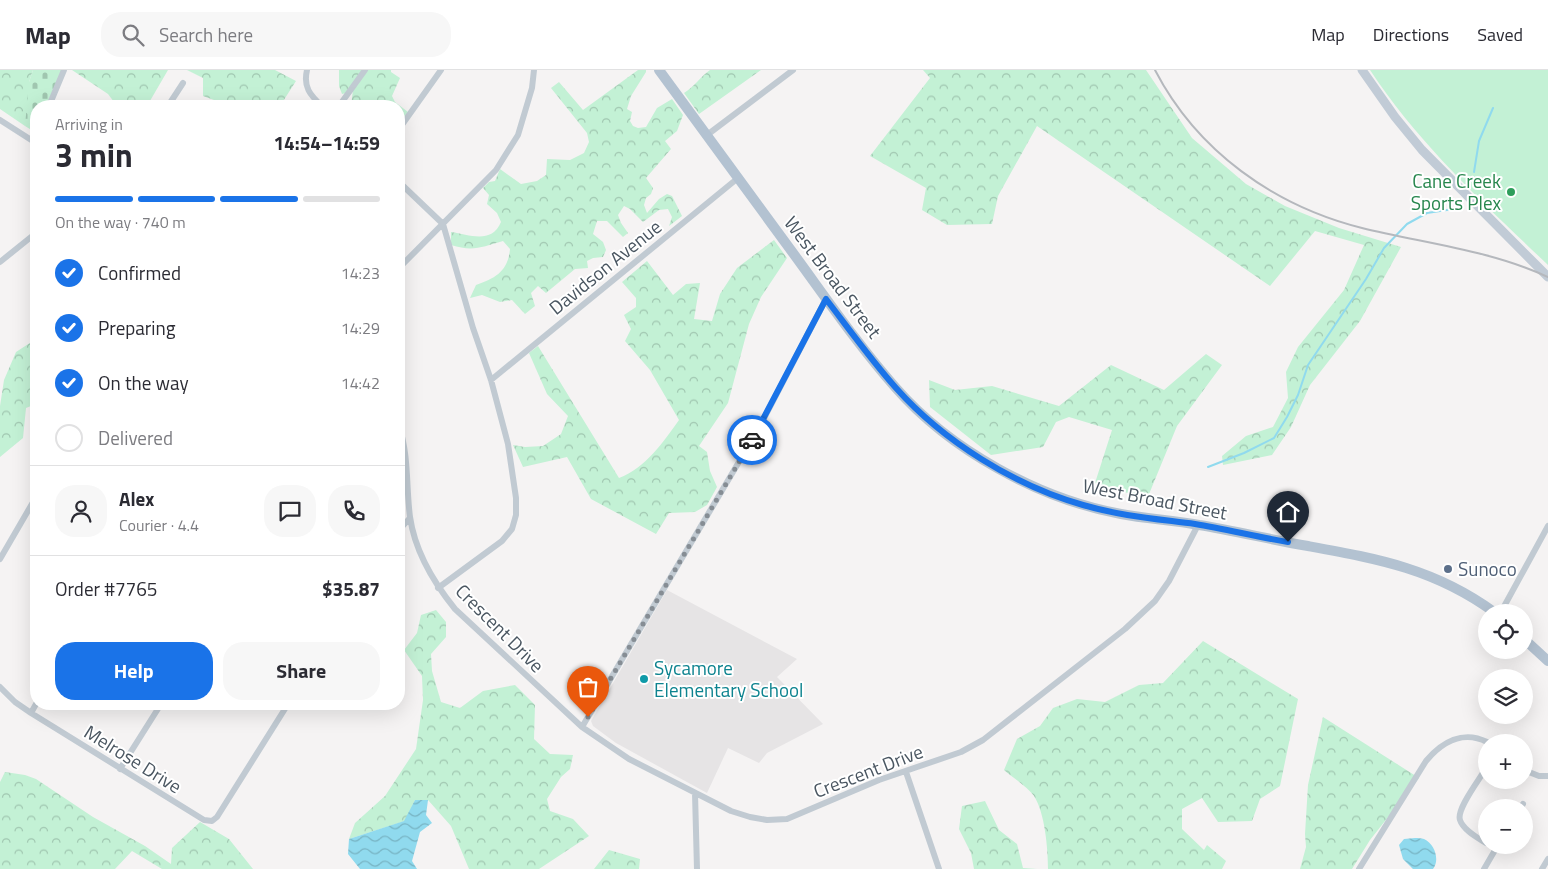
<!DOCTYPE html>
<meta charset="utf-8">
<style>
body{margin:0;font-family:"Titillium Web",sans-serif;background:#f7f7f7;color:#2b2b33;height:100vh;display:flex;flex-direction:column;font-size:19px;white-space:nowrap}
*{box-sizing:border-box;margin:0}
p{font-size:16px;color:#7c7c81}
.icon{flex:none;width:28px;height:28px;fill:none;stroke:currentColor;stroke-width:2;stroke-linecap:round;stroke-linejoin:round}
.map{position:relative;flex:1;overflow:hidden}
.side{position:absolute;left:30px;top:30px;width:375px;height:610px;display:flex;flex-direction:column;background:#fff;border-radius:20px;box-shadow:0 5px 20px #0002}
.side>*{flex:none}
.controls{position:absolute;left:1478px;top:534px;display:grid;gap:10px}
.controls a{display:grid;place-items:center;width:55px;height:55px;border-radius:50%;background:#fff;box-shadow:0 5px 20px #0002;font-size:25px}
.pin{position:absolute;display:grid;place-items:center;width:42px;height:42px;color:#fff;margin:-51px -21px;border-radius:50% 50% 50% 0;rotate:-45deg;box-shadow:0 0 5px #0007}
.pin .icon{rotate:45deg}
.courier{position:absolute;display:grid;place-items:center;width:50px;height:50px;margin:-25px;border:4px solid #1a73e8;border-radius:50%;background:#fff;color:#222;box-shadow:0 1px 6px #0007}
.summary em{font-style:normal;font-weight:700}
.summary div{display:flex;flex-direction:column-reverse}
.summary{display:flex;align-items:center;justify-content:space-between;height:85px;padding:0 25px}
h1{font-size:32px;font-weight:700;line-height:38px}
.bar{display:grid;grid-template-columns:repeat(4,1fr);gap:8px 5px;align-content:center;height:60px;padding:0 25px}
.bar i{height:6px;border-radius:4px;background:#e1e1e2}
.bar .on{background:#1a73e8}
.bar p{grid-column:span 4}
.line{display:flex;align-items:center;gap:12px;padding:0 25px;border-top:1px solid #e1e1e2}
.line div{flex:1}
.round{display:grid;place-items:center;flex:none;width:52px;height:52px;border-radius:20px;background:#f7f7f7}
ol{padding:0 25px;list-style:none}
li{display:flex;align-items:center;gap:15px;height:55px}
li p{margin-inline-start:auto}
li .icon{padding:5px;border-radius:50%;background:#1a73e8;color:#fff;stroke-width:4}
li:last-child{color:#7c7c81}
li i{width:28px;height:28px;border:2px solid #e1e1e2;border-radius:50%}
.cta{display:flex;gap:10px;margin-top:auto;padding:10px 25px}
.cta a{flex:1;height:58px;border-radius:20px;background:#1a73e8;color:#fff;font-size:20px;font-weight:700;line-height:58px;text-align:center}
.cta a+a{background:#f7f7f7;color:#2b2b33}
header{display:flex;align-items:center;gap:30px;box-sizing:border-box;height:70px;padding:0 25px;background:#fff;border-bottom:1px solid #e1e1e2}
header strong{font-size:24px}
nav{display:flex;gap:28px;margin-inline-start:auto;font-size:18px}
.search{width:350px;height:45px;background:#f7f7f7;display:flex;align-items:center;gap:12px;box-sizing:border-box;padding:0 18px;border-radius:20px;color:#7c7c81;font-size:19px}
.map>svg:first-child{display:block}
.education{fill:#e6e4e5}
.forest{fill:url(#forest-crowns)}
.cemetery{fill:url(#cemetery-stones)}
.green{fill:#c3f1d5}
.water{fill:url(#water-waves)}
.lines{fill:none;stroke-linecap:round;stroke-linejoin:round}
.stream{stroke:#90daee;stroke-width:2}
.street{stroke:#c1cad2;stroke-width:6}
.secondary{stroke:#c1cbd6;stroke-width:9}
.primary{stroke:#b3c2d1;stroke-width:10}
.rail{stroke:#b5b8bd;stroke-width:2}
.done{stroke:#868d94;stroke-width:5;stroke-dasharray:0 9}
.route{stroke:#1a73e8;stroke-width:6}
.leisure-dot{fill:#2e9e5b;stroke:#fff;stroke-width:2}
.service-dot{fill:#5c6f8a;stroke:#fff;stroke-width:2}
.culture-dot{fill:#0f9aa8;stroke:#fff;stroke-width:2}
.labels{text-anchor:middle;stroke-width:4;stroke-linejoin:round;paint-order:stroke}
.leisure-label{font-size:19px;fill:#27864d;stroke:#fff;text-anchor:end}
.street-label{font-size:19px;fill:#4a5661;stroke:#fff}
.service-label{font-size:19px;fill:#4e5e75;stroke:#fff;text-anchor:start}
.culture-label{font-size:19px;fill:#0d838f;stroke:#fff;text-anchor:start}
</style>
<header>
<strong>Map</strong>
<div class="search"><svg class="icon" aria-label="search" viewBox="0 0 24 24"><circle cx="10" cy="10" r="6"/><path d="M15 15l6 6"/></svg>Search here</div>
<nav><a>Map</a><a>Directions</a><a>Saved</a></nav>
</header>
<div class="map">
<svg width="1548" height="799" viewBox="0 0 1548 799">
<defs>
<pattern id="forest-crowns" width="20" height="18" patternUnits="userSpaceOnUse" patternTransform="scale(1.25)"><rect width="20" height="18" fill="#c3f1d5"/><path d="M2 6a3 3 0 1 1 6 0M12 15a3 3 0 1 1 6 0" fill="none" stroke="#a0c6b0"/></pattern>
<pattern id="cemetery-stones" width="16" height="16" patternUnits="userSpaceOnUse" patternTransform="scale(1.25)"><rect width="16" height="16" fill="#c3f1d5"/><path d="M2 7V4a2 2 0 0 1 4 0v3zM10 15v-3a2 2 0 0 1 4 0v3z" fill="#a0c6b0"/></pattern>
<pattern id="water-waves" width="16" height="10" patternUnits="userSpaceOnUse" patternTransform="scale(1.25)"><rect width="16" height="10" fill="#90daee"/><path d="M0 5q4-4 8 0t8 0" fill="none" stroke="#78b4c4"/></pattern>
</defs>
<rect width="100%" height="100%" fill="#f5f3f3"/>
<!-- education -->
<path class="education" d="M 667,520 L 797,589 L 777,607 L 823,654 L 767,683 L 759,693 L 728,678 L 707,723 L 616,673 L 593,656 L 591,651 Z"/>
<!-- forest -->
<path class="forest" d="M 0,0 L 33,0 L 29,12 L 31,48 L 25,56 L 0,39 Z
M 72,0 L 168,0 L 147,36 L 110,36 L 114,32 L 108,24 Z
M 187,0 L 275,0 L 296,11 L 280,36 L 221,36 L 214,30 L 203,26 L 203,8 Z
M 339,0 L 362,0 L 346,23 L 342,24 L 339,16 Z
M 368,0 L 391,0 L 391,2 L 400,8 L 392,26 L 395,32 L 408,42 L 401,51 L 399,51 L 399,36 L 351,36 L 353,20 Z
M 638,0 L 646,0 L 646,2 L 631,26 L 627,39 L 632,42 L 630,51 L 633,56 L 638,58 L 646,57 L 657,38 L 672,29 L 683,45 L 677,61 L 665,71 L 671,79 L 646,108 L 653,118 L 651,124 L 646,128 L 644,135 L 647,143 L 659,129 L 667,124 L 672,126 L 682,146 L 669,156 L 672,147 L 668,139 L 659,140 L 643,152 L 630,139 L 624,136 L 618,145 L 621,153 L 628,163 L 623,167 L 607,151 L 597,151 L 593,164 L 603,172 L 606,180 L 603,187 L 593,188 L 587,191 L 588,198 L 575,199 L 546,223 L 538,216 L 531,223 L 535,236 L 525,244 L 512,230 L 500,232 L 482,225 L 470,228 L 476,215 C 496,208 508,201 510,179 L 503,171 C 482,177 473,182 451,175 L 451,162 C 470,165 492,174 501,152 L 497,143 L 487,134 L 489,125 L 483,118 L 489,112 L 495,111 L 500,99 L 521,114 L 537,111 L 546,105 L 547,89 L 570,90 L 584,83 L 589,72 L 587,63 L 551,18 L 559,12 L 583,40 Z
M 710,0 L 761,0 L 699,44 L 684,23 C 694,17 700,7 710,0 Z
M 923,0 L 1146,0 L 1192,68 L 1246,114 L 1285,136 L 1339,158 L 1401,177 L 1360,251 L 1310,315 L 1291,357 L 1272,385 L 1223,395 L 1222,386 L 1246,366 L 1273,357 L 1288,328 L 1286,302 L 1298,277 L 1344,220 L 1364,175 L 1315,161 L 1270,216 L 1037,56 L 998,126 L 992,154 L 947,155 L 922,140 L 926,118 L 870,86 L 930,8 Z
M 774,170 L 787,188 L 761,227 L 749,254 L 728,333 L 699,376 L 707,382 L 710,401 L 717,417 L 707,435 L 695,442 L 669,443 L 656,464 L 591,429 L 567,387 L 523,397 L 513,375 L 525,377 L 543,376 L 561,364 L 568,346 L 547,324 L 529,283 L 538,276 L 619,408 C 646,398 663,372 679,350 L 650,300 L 625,271 L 631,259 L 624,245 L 636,237 L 636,228 L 622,212 L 647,191 L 673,225 L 686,214 L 700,213 L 694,249 L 712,251 L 720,224 L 737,198 Z
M 36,269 L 36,334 L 26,338 L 23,368 L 0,387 L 0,336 L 4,310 L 16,282 Z
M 1206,284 L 1222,295 L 1177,356 L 1147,429 L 1095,413 L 1112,360 L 1069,347 L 1056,352 L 1043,377 L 991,385 L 930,337 L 929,310 L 955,320 L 992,316 L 1059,336 L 1111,295 L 1164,320 Z
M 436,540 L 446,552 L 446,567 L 431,584 L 432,601 L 441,632 L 460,638 L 483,621 L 515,615 L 535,635 L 534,669 L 550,684 L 573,685 L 570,699 L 561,707 L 547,729 L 550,741 L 573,749 L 589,766 L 539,799 L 469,799 L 451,756 L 428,730 L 415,730 L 405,751 L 349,769 L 355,753 L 385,726 L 416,679 L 423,630 L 422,606 L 404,580 L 417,563 L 421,545 Z
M 1203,571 L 1298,629 L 1280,716 L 1260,729 L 1252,751 L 1218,752 L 1202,728 L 1182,739 L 1182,759 L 1204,780 L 1207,775 L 1226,791 L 1222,799 L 1048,799 C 1048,779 1045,743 1034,726 C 1029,718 1012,707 1004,700 L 1017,669 L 1040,656 L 1053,638 L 1077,629 L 1105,632 L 1139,615 L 1163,613 Z
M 1323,647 L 1419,708 L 1370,770 L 1352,799 L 1300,799 L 1306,777 L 1305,764 L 1308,715 Z
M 5,702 L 25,705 L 36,709 L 93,747 L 145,776 L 171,794 L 172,778 L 200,752 L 229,769 L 253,799 L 162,799 L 132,781 L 115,799 L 0,799 L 0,712 Z
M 985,731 L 999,760 L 1017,774 L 1023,798 L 1037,799 L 974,799 L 971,783 L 959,759 L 962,736 Z
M 609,780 L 640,789 L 639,799 L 594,799 Z"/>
<!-- cemetery -->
<path class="cemetery" d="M 33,0 L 62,0 L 46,36 L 36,36 L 36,56 L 33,61 L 25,56 L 29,12 Z"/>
<!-- green -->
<path class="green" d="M 1370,0 L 1548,0 L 1548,195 C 1485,135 1418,73 1370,0 Z"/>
<!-- water -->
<path class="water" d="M 415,730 L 428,730 L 426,745 L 432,753 L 420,762 L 412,791 L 417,799 L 360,799 L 348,784 L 349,769 L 404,751 Z
M 1415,768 C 1418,768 1421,768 1424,769 C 1435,774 1440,790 1433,799 L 1413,799 L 1403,789 L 1399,775 L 1404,769 Z"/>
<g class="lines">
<!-- stream -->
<path class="stream" d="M 1474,102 L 1479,71 L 1493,38
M 1208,397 L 1244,383 L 1274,368 L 1287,347 L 1298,325 L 1308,295 L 1366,209 L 1384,178 L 1407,154 L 1427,143 L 1460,138"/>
<!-- street -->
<path class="street" d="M 307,0 C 303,17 310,25 322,36
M 49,36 L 64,0
M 168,36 L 183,13
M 339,36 L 365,0
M 0,50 L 36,73
M 399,59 L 441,0
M 707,65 L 793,0
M 399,112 L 443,154 L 473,258 L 491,310 L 508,374 L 516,428 L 516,445 L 512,459 L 502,471 L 438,518
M 0,192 L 36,163
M 399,198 L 496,100 L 518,65 L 532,18 L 534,0
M 491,310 L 738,108
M 399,356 C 409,386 406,417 410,447 C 415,482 434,513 455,539 L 582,657 L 629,689 L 731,741 L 750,747 L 767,750 L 787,749 L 879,710 L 961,682 L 983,670 L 1125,559 L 1155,531 L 1169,511 L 1198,455
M 399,460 L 410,448
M 0,489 L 36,427
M 1501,542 L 1548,456
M 0,617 L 15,632 L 31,643 L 204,750 L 212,751 L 217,747 L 288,634
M 31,643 L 36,634
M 582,657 L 759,358 L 826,229
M 1486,698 C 1480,709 1456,739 1460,750 C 1463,760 1478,768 1486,773
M 120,699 L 161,634
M 1524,700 L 1539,706 L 1548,706
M 906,702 L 939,799
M 695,723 L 697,799
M 1520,738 L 1523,734
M 1359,799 L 1426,691 C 1442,672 1463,660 1487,672
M 1484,799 L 1498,775
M 1542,799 L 1548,789"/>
<!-- secondary -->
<path class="secondary" d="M 1362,0 L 1395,47 L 1422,80 L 1548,207"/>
<!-- primary -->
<path class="primary" d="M 659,0 C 704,61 748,122 793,183 C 826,228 858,275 895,317 C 950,380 1039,429 1121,444 C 1147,449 1173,450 1199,455 C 1236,461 1272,470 1308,476 C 1379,489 1435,499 1494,542
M 1524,569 L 1548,591"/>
<!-- rail -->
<path class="rail" d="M 1155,0 C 1197,81 1274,136 1362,158 C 1423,173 1490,180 1548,207"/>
</g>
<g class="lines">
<!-- done -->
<path class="done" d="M 588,647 L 752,370"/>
<!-- route -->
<path class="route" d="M 752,370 L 826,229 C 849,259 871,290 896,318 C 943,371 1015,416 1083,435 C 1120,446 1158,449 1195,454 C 1226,459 1257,467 1288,472"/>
</g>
<!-- markers -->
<circle class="leisure-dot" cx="1511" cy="122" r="5"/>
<circle class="service-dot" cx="1448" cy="499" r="5"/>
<circle class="culture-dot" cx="644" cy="609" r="5"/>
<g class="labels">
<!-- leisure labels -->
<g class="leisure-label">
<text x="1501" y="118">Cane Creek<tspan x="1501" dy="22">Sports Plex</tspan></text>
</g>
<!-- street labels -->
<g class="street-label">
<text transform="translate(605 197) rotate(-39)" y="7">Davidson Avenue</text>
<text transform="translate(833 207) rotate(53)" y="7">West Broad Street</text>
<text transform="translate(1155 429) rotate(11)" y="7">West Broad Street</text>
<text transform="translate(500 558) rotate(45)" y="7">Crescent Drive</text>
<text transform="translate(133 689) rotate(32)" y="7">Melrose Drive</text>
<text transform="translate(868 701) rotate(-21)" y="7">Crescent Drive</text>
</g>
<!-- service labels -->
<g class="service-label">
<text x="1458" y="506">Sunoco</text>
</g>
<!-- culture labels -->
<g class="culture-label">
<text x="654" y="605">Sycamore<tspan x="654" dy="22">Elementary School</tspan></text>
</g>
</g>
</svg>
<div class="controls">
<a><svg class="icon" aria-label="locate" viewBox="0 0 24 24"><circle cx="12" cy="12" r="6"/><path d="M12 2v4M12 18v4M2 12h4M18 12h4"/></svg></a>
<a><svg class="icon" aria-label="layers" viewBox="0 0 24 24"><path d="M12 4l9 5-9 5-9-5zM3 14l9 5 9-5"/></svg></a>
<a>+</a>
<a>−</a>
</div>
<div class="pin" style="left:588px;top:647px;background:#ea580c"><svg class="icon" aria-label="bag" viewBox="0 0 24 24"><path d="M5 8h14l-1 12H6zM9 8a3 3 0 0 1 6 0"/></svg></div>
<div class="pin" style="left:1288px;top:472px;background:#1f2937"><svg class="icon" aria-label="home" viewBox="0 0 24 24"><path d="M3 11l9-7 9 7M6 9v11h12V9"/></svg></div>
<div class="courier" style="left:752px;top:370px"><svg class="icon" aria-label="car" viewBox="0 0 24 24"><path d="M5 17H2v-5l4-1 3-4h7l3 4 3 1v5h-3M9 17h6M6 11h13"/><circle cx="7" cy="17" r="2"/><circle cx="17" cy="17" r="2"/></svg></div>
<section class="side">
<div class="summary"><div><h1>3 min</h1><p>Arriving in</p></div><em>14:54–14:59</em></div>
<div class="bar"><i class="on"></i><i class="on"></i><i class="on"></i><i></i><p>On the way · 740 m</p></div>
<ol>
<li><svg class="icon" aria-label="check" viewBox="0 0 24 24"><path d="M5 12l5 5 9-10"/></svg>Confirmed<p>14:23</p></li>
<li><svg class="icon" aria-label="check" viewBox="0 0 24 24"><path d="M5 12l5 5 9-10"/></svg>Preparing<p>14:29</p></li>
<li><svg class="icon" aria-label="check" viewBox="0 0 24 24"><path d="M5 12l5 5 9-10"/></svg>On the way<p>14:42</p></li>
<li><i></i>Delivered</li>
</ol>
<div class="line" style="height:90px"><a class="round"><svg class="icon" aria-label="person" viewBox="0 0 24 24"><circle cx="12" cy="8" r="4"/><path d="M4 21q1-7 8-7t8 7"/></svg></a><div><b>Alex</b><p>Courier · 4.4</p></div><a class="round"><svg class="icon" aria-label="chat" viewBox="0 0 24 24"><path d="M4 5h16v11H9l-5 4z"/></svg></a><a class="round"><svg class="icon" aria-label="phone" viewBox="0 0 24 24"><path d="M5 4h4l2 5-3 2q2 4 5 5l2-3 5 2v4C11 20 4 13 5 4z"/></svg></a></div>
<div class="line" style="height:65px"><div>Order #7765</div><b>$35.87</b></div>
<div class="cta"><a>Help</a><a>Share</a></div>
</section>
</div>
